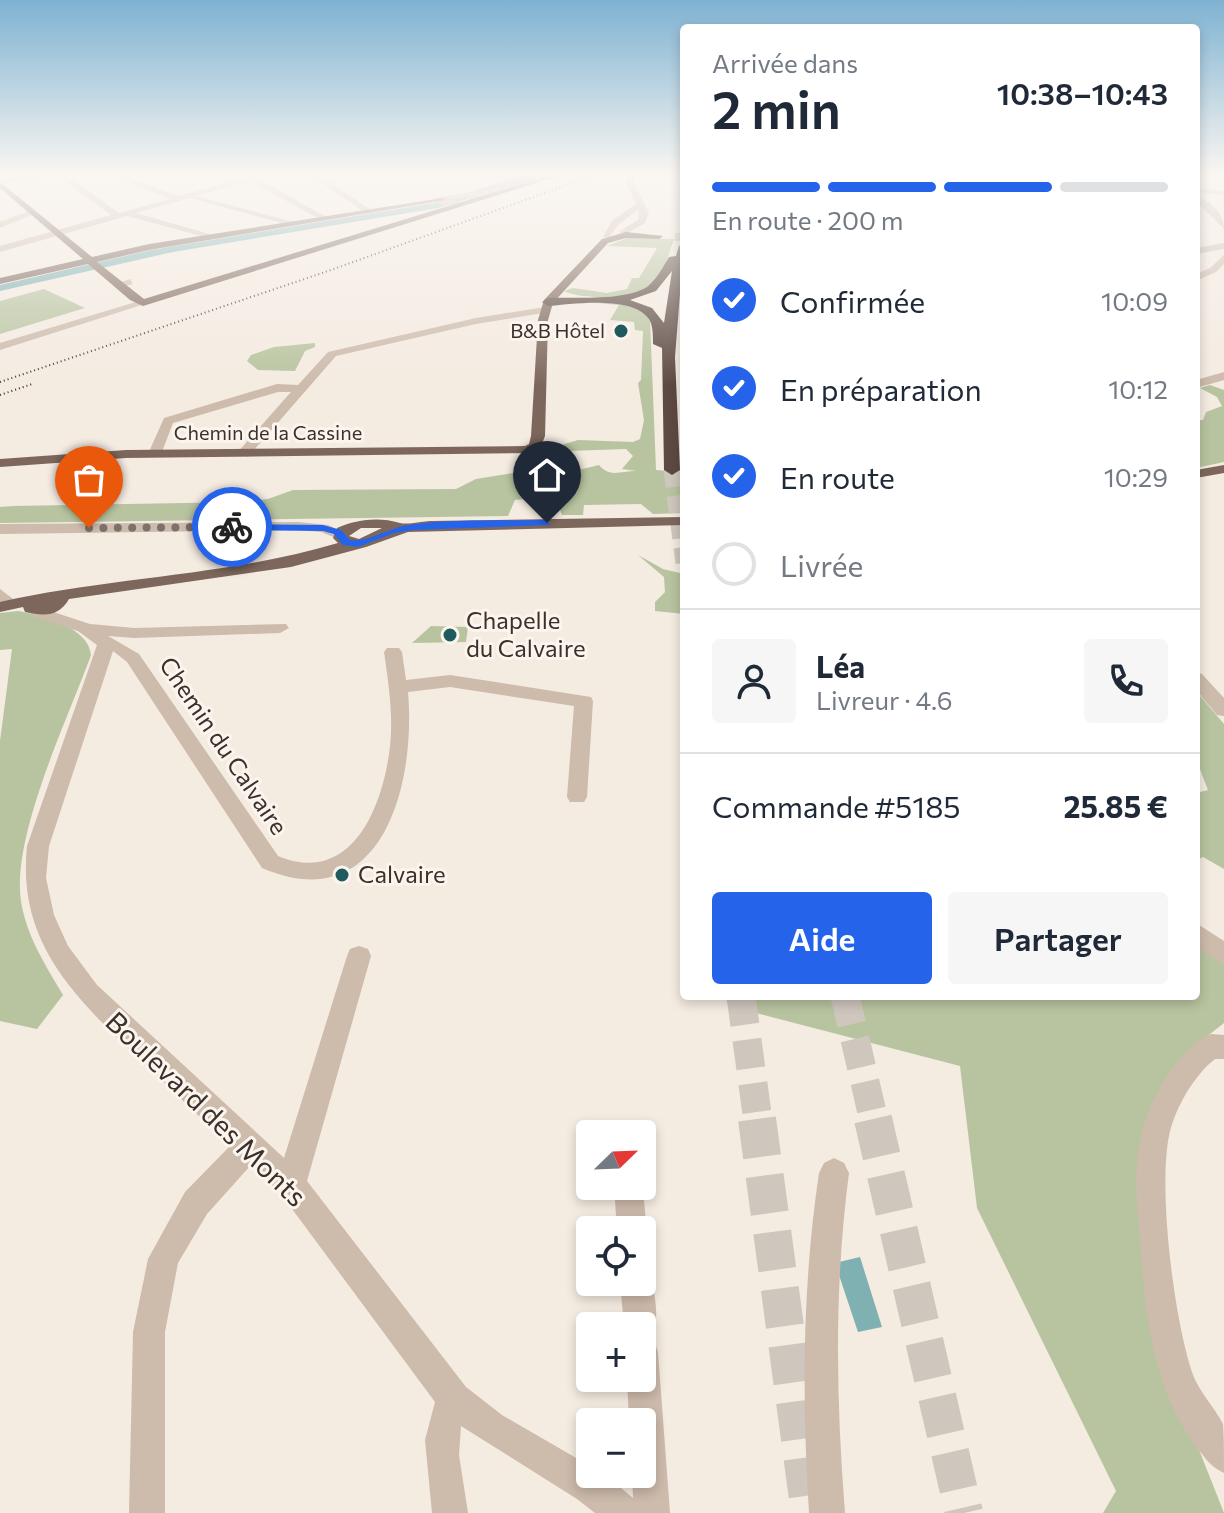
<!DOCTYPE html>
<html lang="fr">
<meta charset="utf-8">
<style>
body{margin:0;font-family:Commissioner,sans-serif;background:#f6f6f7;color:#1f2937;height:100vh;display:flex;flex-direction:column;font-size:30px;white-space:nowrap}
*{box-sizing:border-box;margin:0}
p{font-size:26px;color:#747a83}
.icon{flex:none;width:44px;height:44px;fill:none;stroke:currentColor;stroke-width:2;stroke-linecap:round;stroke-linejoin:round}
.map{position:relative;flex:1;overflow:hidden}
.panel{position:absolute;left:680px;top:24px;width:520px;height:976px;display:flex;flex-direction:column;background:#fff;border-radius:8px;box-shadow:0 4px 12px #0003}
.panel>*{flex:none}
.needle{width:52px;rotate:67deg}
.fabs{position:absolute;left:576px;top:1120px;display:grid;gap:16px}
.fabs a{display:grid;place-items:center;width:80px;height:80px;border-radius:8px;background:#fff;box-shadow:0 4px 12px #0003;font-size:40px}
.pin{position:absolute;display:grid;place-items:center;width:68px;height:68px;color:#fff;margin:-82px -34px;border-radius:50% 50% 50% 0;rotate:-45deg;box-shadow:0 0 8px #0007}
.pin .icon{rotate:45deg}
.courier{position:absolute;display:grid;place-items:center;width:80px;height:80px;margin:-40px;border:6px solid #2563eb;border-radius:50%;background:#fff;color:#222;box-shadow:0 2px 10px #0007}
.summary em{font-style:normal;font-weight:600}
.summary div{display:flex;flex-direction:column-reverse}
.summary{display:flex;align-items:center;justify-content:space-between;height:136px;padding:0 32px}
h1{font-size:52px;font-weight:600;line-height:60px}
.bar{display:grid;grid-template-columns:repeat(4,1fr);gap:12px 8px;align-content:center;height:96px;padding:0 32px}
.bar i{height:10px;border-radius:6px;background:#e0e1e3}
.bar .on{background:#2563eb}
.bar p{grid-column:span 4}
.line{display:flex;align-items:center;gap:20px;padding:0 32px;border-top:2px solid #e0e1e3}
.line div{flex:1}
.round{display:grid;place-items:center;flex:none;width:84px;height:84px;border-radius:8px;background:#f6f6f7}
ol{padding:0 32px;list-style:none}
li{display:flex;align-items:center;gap:24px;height:88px}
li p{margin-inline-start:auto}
li .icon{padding:8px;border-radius:50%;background:#2563eb;color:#fff;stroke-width:4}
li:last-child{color:#747a83}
li i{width:44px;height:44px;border:4px solid #e0e1e3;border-radius:50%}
.cta{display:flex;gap:16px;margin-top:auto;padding:16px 32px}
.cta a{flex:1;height:92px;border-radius:8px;background:#2563eb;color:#fff;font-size:32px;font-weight:600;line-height:92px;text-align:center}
.cta a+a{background:#f6f6f7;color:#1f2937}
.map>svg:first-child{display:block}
.green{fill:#b8c4a0}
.water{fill:#7fb0b2}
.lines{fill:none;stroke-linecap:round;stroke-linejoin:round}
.major-tunnel{stroke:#cfc6bd;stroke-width:8;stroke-dasharray:8 4;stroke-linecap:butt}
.highway-tunnel-far2{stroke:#cfc6bd;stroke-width:17;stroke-dasharray:17 9;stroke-linecap:butt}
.highway-tunnel-far1{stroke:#cfc6bd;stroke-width:29;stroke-dasharray:29 15;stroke-linecap:butt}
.highway-tunnel{stroke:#cfc6bd;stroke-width:38;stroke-dasharray:38 19;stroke-linecap:butt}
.minor{fill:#cdbbac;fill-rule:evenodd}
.major{fill:#7d675c;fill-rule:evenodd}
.highway{fill:#5c4a42;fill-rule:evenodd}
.rail{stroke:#3b302b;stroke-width:2;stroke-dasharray:1 3;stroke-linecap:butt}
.route{fill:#2563eb}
.done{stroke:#7c716b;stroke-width:8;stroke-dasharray:0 14.4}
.poi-dot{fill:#1f5a5e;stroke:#fbf5ee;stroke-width:3}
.labels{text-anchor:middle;stroke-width:6;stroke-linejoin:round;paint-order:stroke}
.far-poi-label{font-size:20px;fill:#3b302b;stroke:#fbf5ee;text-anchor:end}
.far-street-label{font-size:20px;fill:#3b302b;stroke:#fbf5ee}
.poi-label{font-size:24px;fill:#3b302b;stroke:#fbf5ee;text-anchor:start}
.street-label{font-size:24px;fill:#3b302b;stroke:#fbf5ee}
.near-street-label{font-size:28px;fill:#3b302b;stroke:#fbf5ee}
</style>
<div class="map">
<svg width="1224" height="1513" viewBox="0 0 1224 1513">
<rect width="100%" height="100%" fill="#f4ebe1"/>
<!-- green -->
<path class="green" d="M 627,238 L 674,239 C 669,252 665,270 657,281 C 644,299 583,301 564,291 L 573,288 L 607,293 L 627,289 L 632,278 L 639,278 L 657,248 L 607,246 Z
M 44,289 L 85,308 L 0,334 L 0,301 Z
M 585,302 C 609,303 632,301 650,319 L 656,470 L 684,472 L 684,513 L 653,514 L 641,504 L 584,505 L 583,515 L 562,515 L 555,496 L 515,500 L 508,516 L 0,523 L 0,507 L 13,506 L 242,502 L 268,499 L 293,490 L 456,489 L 476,479 L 513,473 L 546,478 L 599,465 C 610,478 620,471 636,471 L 622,469 L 633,456 L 626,449 L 567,451 L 555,447 L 578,440 L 633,442 L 640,439 L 644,420 L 638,383 L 641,380 L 643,331 L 635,330 L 634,322 L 610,320 L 619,305 Z
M 315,343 L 315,347 L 305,351 L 295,371 L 258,370 L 247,361 L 251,355 L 274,347 Z
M 1210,385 L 1224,390 L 1224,462 L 1196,468 L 1196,420 L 1203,420 L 1206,412 L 1222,406 L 1217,397 L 1200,388 Z
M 638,555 L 663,569 L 684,574 L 684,614 L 655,611 L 655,602 L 665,592 L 664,577 Z
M 18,611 C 41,615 89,627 91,655 C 68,719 8,842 22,907 C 29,940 46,966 63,995 L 37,1029 L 0,1021 L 0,741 L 12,649 L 0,650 L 0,613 Z
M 431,626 L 468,627 L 466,642 L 412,643 Z
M 1196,691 L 1224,724 L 1224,869 L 1203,857 L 1196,861 L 1196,793 L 1208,790 L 1196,759 Z
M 1196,946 L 1224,964 L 1224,1023 L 1192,1048 L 1151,1120 L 1162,1356 L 1224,1513 L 1103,1513 L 1116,1491 L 977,1208 L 960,1066 L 729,1006 L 725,996 L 1196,996 Z"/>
<!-- water -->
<path class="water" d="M 529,174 L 552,174 L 438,208 L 173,252 L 0,291 L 0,285 L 151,250 L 433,203 Z
M 860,1257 L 882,1327 L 858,1332 L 835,1263 Z"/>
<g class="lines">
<!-- major-tunnel -->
<path class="major-tunnel" d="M 675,237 L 684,237"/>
<!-- highway-tunnel-far2 -->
<path class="highway-tunnel-far2" d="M 672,470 L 684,563"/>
<!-- highway-tunnel-far1 -->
<path class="highway-tunnel-far1" d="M 741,996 L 758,1121
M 845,996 L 874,1121"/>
<!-- highway-tunnel -->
<path class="highway-tunnel" d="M 757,1119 L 810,1513
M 873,1119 L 964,1513"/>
<!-- minor -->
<path class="minor" d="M 39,174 L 65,174 L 119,213 L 170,199 L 110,174 L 121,174 L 178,196 L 254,176 L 328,218 L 321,220 L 250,181 L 196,196 L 293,222 L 293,226 L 190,198 L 136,213 L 209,234 L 209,238 L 127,216 L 0,252 L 0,246 L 111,215 L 58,176 L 10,182 L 6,180 Z
M 308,174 L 317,174 L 373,211 L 366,213 Z
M 626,174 L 634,174 L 634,183 L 649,213 L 645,223 L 629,232 L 635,239 L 619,232 L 638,220 L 639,209 L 618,225 L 609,237 L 603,237 L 612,221 L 636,204 L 626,183 Z
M 501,188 L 504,192 L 481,194 L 473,202 L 469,200 L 472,197 L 444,199 L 463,202 L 460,206 L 441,205 L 434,198 Z
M 1196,188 L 1224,191 L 1224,195 L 1196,192 Z
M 1196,195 C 1210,202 1224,212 1224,229 L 1196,201 Z
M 29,211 L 36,213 L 0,228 L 0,222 Z
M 1224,243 L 1224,249 L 1196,254 L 1196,248 Z
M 1224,255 L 1224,264 L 1216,272 L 1196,281 L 1196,274 L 1210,268 Z
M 130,279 L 133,284 L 118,288 L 113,285 Z
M 139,301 L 148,303 L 0,350 L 0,343 Z
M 545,307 L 550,310 L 549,312 L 476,324 L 336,356 L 248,457 L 236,454 L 291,392 L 278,392 L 173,423 L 160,457 L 148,454 L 164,418 L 277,384 L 298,385 L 328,352 L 476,318 Z
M 1224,372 L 1224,380 L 1196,388 L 1196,380 Z
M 298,522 L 328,525 L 349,535 L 341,540 L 321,532 L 298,530 L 0,534 L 0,524 Z
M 0,589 L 13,599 L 10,610 L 0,610 Z
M 38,607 L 90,624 L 134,628 L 286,624 L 289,628 L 280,633 L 134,638 L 108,636 L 139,654 L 278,856 C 357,889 388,794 391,733 C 392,706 388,679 384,652 L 387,648 L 399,648 L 402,652 L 406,680 L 450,675 L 591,697 L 593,701 L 587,797 L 584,802 L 570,802 L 567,797 L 574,706 L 450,687 L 408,692 C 416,783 383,920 262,868 L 127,662 L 113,651 L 49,846 L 46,878 L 54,915 L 68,946 L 97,985 L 284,1158 L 347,956 L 350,949 L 359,946 L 368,949 L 371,956 L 307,1181 L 466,1387 L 502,1415 L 590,1466 L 590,1474 L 604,1474 L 633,1498 L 632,1474 L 642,1474 L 642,1422 L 629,1422 L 627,1378 L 642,1378 L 642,1326 L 624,1326 L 620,1282 L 642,1282 L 642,1269 L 647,1271 C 655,1289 662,1323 649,1338 L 654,1340 L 658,1352 L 670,1513 L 595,1513 L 577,1499 L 461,1426 L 459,1455 L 468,1513 L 432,1513 L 425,1440 L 435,1402 L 281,1194 L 251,1165 L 207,1214 L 178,1263 L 165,1332 L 165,1513 L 129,1513 L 133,1332 L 148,1259 L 185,1192 L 230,1146 C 199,1116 168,1086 137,1057 C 73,995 17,942 27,846 L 97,645 L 78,631 L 32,616 L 30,612 L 32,608 Z
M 1196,672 L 1202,674 L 1224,698 L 1224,716 L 1217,715 L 1196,690 Z
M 1196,923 L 1224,941 L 1224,965 L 1196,947 Z
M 1211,1034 L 1224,1035 L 1224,1059 L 1215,1059 C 1194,1075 1174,1110 1169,1136 C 1158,1191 1174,1318 1192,1372 C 1198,1391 1214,1406 1223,1424 C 1224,1436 1224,1459 1224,1473 C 1209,1466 1204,1456 1194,1444 C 1151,1383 1145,1312 1140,1240 C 1137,1205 1133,1171 1141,1136 C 1148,1102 1178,1047 1211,1034 Z
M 834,1158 L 844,1163 L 849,1173 C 834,1287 836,1399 845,1513 L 809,1513 C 802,1399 802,1287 819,1173 L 824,1163 Z
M 642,1182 L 647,1230 L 642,1241 L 642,1230 L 617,1230 L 614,1186 L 642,1186 Z"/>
<!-- major -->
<path class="major" d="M 553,174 L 565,174 L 143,306 L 130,300 L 88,264 L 0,284 L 0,278 L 83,259 L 0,188 L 0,182 L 92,257 L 149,244 L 442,198 L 446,200 L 149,250 L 97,262 L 144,299 Z
M 626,232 L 663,236 L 659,239 L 626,238 L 608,243 L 553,303 L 548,320 L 545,436 L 540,449 L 532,453 L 126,458 L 0,467 L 0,459 L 126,450 L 525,446 L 529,444 L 531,436 L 538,320 L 544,300 L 602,239 Z
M 1224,465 L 1224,473 L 1196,478 L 1196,470 Z
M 684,517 L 684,525 L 408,532 L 366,547 L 291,567 L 69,599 C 59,617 44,616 25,612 L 23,607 L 0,612 L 0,602 C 111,577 228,576 338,543 L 333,538 L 337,528 C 358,519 379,517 400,523 C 408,525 423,521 432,521 ZM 361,528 L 382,528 L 359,539 L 349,536 Z"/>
<!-- highway -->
<path class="highway" d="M 684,243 L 675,357 L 680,470 L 672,475 L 664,470 L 662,348 L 653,344 C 653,336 653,325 649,319 C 632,295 573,304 548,306 L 542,302 L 548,298 C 575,297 625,301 647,287 C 657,279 663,267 669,257 L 676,256 L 679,246 ZM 672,271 L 664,323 L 652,308 L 630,300 L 656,291 Z"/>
<!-- rail -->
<path class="rail" d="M 0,382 L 331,270 L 597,174
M 0,395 L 32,384"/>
</g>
<!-- sky -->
<linearGradient id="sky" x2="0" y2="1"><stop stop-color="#7eb2d2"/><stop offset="0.45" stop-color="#faf6f2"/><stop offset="1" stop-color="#faf6f2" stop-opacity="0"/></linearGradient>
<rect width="1224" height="386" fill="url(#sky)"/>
<!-- route -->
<path class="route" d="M 547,520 L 550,525 L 413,530 L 394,533 L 358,547 L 343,545 L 334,534 L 323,531 L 232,530 L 227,527 L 232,524 L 323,525 L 341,530 L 350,540 C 368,543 390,527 409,525 C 454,519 501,521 547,520 Z"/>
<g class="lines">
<!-- done -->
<path class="done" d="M 89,528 L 232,527"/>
</g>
<!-- markers -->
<g class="poi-dot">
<circle cx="621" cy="331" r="8"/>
<circle cx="450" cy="635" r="8"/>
<circle cx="342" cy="875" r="8"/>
</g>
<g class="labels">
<!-- far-poi labels -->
<g class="far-poi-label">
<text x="605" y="338">B&amp;B Hôtel</text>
</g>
<!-- far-street labels -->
<g class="far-street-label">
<text x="268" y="440">Chemin de la Cassine</text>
</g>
<!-- poi labels -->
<g class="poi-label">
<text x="466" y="629">Chapelle<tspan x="466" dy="28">du Calvaire</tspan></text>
<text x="358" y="883">Calvaire</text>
</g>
<!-- street labels -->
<g class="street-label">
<text transform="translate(223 746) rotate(56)" y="8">Chemin du Calvaire</text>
</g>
<!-- near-street labels -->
<g class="near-street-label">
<text transform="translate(206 1109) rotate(44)" y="10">Boulevard des Monts</text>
</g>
</g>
</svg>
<div class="fabs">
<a><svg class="needle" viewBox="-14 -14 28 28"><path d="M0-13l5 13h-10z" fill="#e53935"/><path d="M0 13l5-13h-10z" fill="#747a83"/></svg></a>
<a><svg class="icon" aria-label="locate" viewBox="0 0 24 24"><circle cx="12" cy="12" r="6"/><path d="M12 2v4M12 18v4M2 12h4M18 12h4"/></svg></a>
<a>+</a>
<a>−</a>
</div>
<div class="pin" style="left:89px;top:528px;background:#ea580c"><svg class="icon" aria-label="bag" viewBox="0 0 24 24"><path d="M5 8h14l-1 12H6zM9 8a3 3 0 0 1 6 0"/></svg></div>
<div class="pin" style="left:547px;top:523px;background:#1f2937"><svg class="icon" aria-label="home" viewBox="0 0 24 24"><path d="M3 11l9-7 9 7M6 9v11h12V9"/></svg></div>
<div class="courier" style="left:232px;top:527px"><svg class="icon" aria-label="bike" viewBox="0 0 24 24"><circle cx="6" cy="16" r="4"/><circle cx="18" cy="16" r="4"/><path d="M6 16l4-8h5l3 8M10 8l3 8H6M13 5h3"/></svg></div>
<section class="panel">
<div class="summary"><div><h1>2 min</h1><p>Arrivée dans</p></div><em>10:38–10:43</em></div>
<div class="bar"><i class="on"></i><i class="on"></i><i class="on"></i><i></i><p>En route · 200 m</p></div>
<ol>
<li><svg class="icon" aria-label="check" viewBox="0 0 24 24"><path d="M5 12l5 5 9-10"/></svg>Confirmée<p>10:09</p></li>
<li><svg class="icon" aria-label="check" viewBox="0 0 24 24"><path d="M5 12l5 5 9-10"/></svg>En préparation<p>10:12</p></li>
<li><svg class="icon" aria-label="check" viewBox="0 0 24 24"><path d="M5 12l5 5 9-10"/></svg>En route<p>10:29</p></li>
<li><i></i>Livrée</li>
</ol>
<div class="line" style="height:144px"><a class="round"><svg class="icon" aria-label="person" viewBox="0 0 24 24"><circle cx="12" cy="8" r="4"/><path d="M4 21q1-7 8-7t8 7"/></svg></a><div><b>Léa</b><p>Livreur · 4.6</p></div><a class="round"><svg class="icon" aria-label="phone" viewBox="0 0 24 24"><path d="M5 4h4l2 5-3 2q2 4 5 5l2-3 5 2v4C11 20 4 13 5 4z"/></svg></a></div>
<div class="line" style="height:104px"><div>Commande #5185</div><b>25.85 €</b></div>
<div class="cta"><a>Aide</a><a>Partager</a></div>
</section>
</div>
